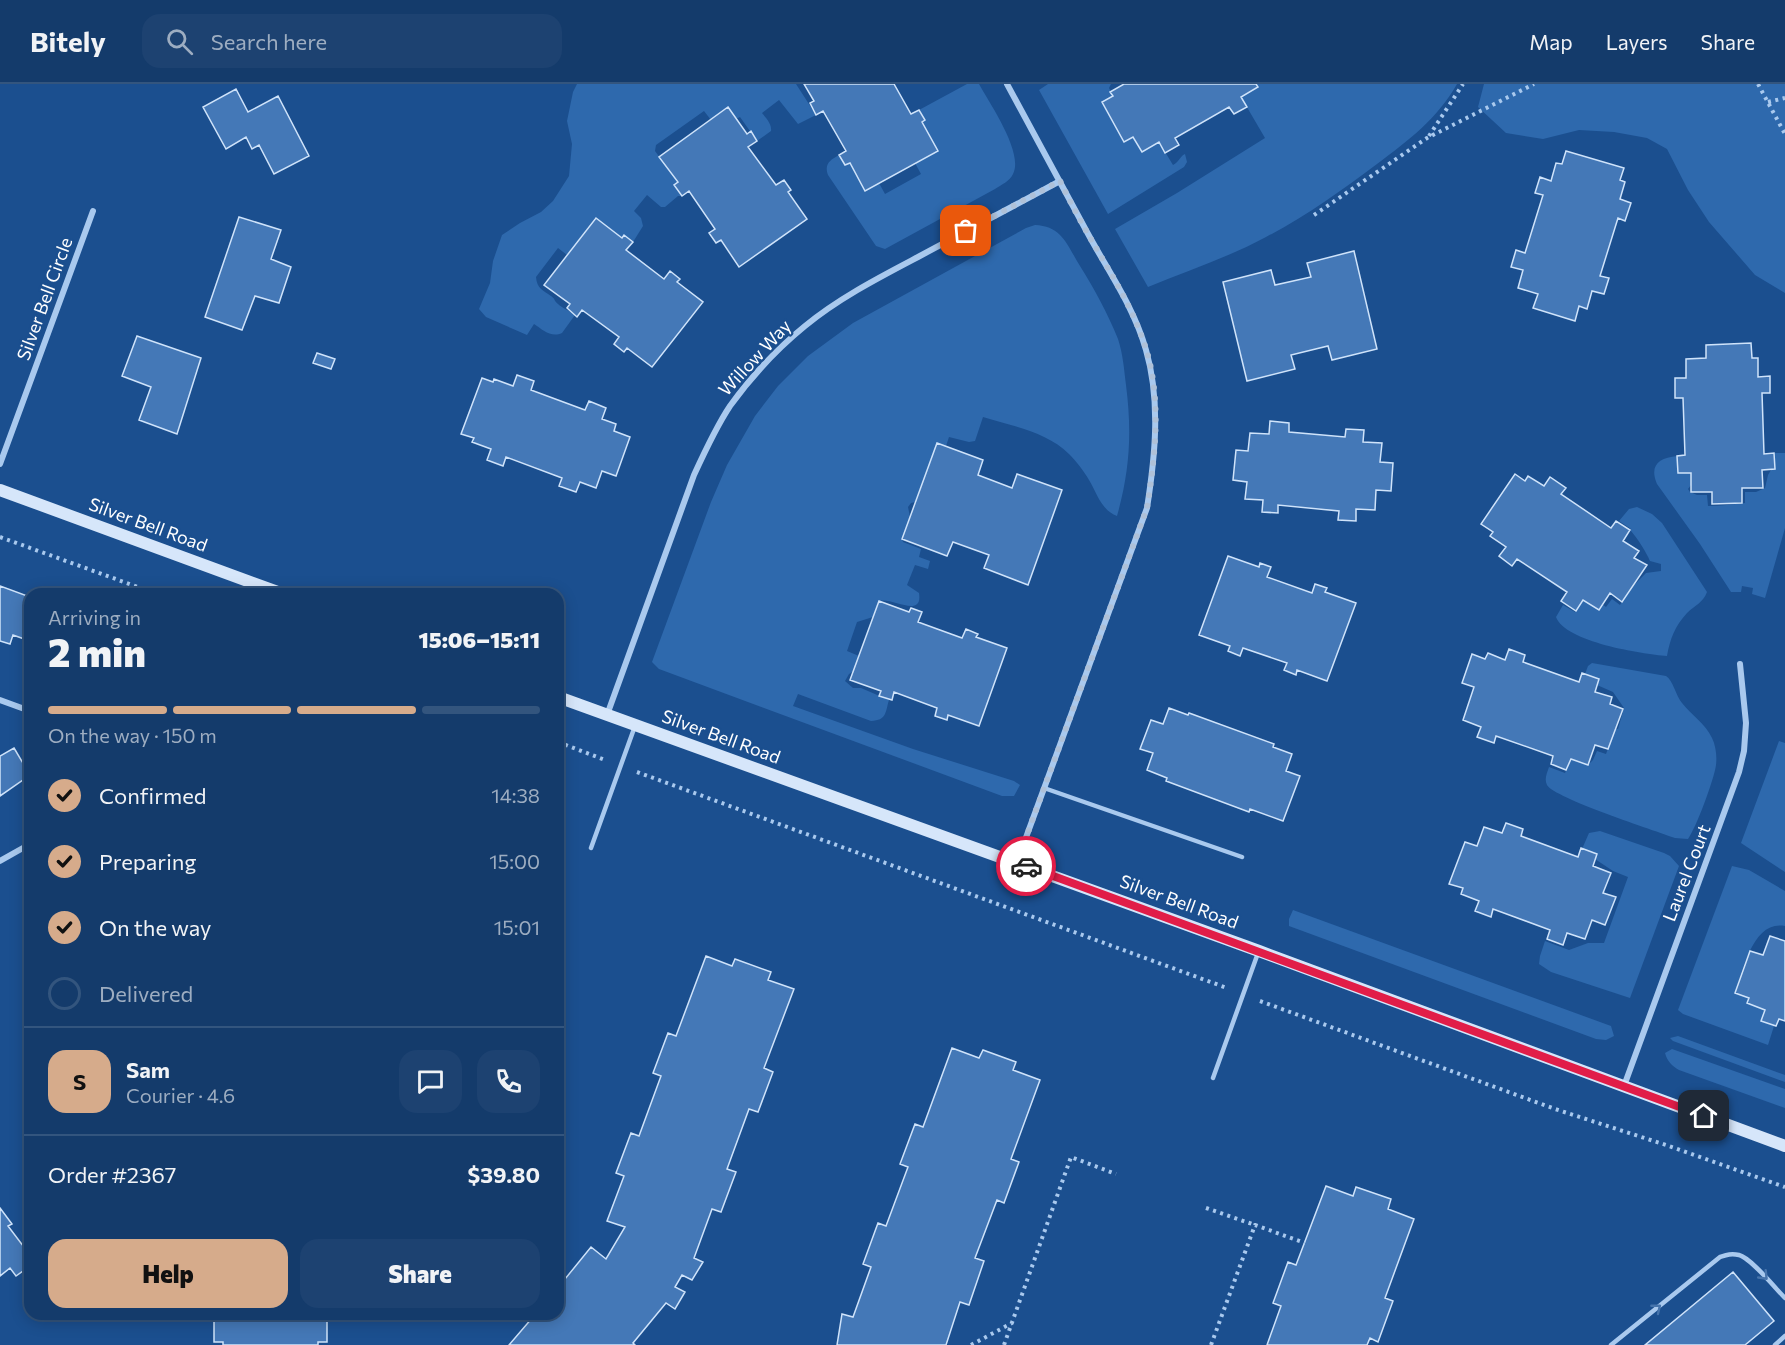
<!DOCTYPE html>
<meta charset="utf-8">
<style>
body{margin:0;font-family:Commissioner,sans-serif;background:#1d4271;color:#f1f3f6;height:100vh;display:flex;flex-direction:column;font-size:22px;white-space:nowrap}
*{box-sizing:border-box;margin:0}
p{font-size:20px;color:#9dadc1}
.icon{flex:none;width:33px;height:33px;fill:none;stroke:currentColor;stroke-width:2;stroke-linecap:round;stroke-linejoin:round}
.map{position:relative;flex:1;overflow:hidden}
.details{position:absolute;left:24px;top:504px;width:540px;height:732px;display:flex;flex-direction:column;background:#143b6b;border-radius:18px;box-shadow:0 3px 15px #0003,0 0 0 2px #33557e}
.details>*{flex:none}
.pin{position:absolute;display:grid;place-items:center;width:51px;height:51px;color:#fff;margin:-26px;border-radius:12px;box-shadow:0 3px 9px #0006}
.courier{position:absolute;display:grid;place-items:center;width:60px;height:60px;margin:-30px;border:4px solid #e11d48;border-radius:50%;background:#fff;color:#222;box-shadow:0 2px 8px #0007}
.summary em{font-style:normal;font-weight:800}
.summary div{display:flex;flex-direction:column-reverse}
.summary{display:flex;align-items:center;justify-content:space-between;height:102px;padding:0 24px}
h1{font-size:39px;font-weight:800;line-height:45px}
.bar{display:grid;grid-template-columns:repeat(4,1fr);gap:9px 6px;align-content:center;height:72px;padding:0 24px}
.bar i{height:8px;border-radius:4px;background:#33557e}
.bar .current{background:#d6ab8b}
.bar p{grid-column:span 4}
.line{display:flex;align-items:center;gap:15px;padding:0 24px;border-top:2px solid #33557e}
.line div{flex:1}
.round{display:grid;place-items:center;flex:none;width:63px;height:63px;border-radius:18px;background:#1d4271}
ol{padding:0 24px;list-style:none}
li{display:flex;align-items:center;gap:18px;height:66px}
li p{margin-inline-start:auto}
li .icon{padding:6px;border-radius:50%;background:#d6ab8b;color:#111;stroke-width:4}
li:last-child{color:#9dadc1}
li i{width:33px;height:33px;border:3px solid #33557e;border-radius:50%}
.primary-button{display:flex;gap:12px;margin-top:auto;padding:12px 24px}
.primary-button a{flex:1;height:69px;border-radius:18px;background:#d6ab8b;color:#111;font-size:24px;font-weight:800;line-height:69px;text-align:center}
.primary-button a+a{background:#1d4271;color:#f1f3f6}
header{display:flex;align-items:center;gap:36px;box-sizing:border-box;height:84px;padding:0 30px;background:#143b6b;border-bottom:2px solid #33557e}
header strong{font-size:28px}
nav{display:flex;gap:33px;margin-inline-start:auto;font-size:21px}
.search{width:420px;height:54px;background:#1d4271;display:flex;align-items:center;gap:15px;box-sizing:border-box;padding:0 21px;border-radius:18px;color:#9dadc1;font-size:22px}
.map>svg:first-child{display:block}
.green{fill:#2e69ad}
.building{fill:#4478b7;stroke:#cfe3fa;stroke-width:1.5}
.lines{fill:none;stroke-linecap:round;stroke-linejoin:round}
.path{stroke:#a9c9ee;stroke-width:4;stroke-dasharray:3 4.5;stroke-linecap:butt}
.lane{stroke:#a9c9ee;stroke-width:4.5}
.street{stroke:#a9c9ee;stroke-width:6}
.secondary{stroke:#d6e6fa;stroke-width:12}
.oneway{stroke:#4674ac}
.done{stroke:#afc1d8;stroke-width:6;stroke-dasharray:0 10.8}
.route{stroke:#e11d48;stroke-width:8}
.labels{text-anchor:middle;stroke-width:4.5;stroke-linejoin:round;paint-order:stroke}
.street-label{font-size:18px;fill:#fff;stroke:#1b4f8f}
</style>
<header>
<strong>Bitely</strong>
<div class="search"><svg class="icon" aria-label="search" viewBox="0 0 24 24"><circle cx="10" cy="10" r="6"/><path d="M15 15l6 6"/></svg>Search here</div>
<nav><a>Map</a><a>Layers</a><a>Share</a></nav>
</header>
<div class="map">
<svg width="1785" height="1261" viewBox="0 0 1785 1261">
<rect width="100%" height="100%" fill="#1b4f8f"/>
<!-- green -->
<path class="green" d="M 577,0 L 796,0 L 816,31 L 798,40 L 779,16 L 762,29 C 766,34 772,40 771,47 L 757,57 L 740,33 L 736,35 L 728,24 L 711,36 L 704,27 L 656,61 L 655,67 L 678,98 L 674,101 L 682,112 L 678,112 L 665,123 L 661,123 L 647,111 L 634,127 L 641,134 L 643,142 L 633,158 L 624,151 L 622,154 L 595,134 L 567,171 L 558,164 L 536,193 C 537,205 543,206 551,212 C 557,217 552,214 558,220 C 562,224 570,227 575,231 L 562,249 C 551,254 543,246 534,240 L 527,251 L 486,233 L 479,225 L 490,199 L 493,177 L 502,151 L 520,139 L 541,128 L 553,117 L 569,92 L 572,60 L 567,37 L 573,8 Z
M 967,0 L 979,0 C 990,20 1024,69 1013,90 C 1010,97 1001,101 995,105 L 885,165 L 876,162 L 828,91 C 824,80 830,76 839,71 L 845,81 L 850,79 L 865,107 L 879,99 L 885,110 L 921,90 L 915,79 L 922,38 L 925,36 L 919,26 Z
M 1048,0 L 1111,0 L 1109,4 L 1113,12 L 1102,19 L 1124,58 L 1133,53 L 1142,68 L 1159,58 L 1173,81 C 1179,78 1181,71 1185,70 L 1187,78 L 1184,83 L 1108,130 L 1039,6 Z
M 1256,0 L 1457,0 C 1438,34 1408,57 1377,80 C 1342,106 1305,133 1266,153 C 1229,173 1187,187 1148,203 L 1115,145 L 1177,109 L 1265,54 L 1241,13 L 1257,3 Z
M 1484,0 L 1785,0 L 1785,209 L 1755,191 L 1709,138 L 1688,106 L 1667,65 L 1647,54 L 1614,48 L 1579,46 L 1543,55 L 1506,49 L 1478,23 Z
M 1035,141 C 1062,142 1067,161 1080,182 C 1094,204 1108,230 1118,255 C 1123,270 1124,285 1126,301 C 1132,348 1130,386 1117,432 C 1101,426 1097,409 1089,396 C 1084,387 1076,377 1069,370 C 1047,348 1012,342 983,333 L 975,357 L 969,358 L 949,353 L 946,362 L 937,359 L 915,418 L 911,419 L 908,423 L 910,433 L 902,455 L 903,458 L 921,465 L 919,473 L 930,477 L 928,485 L 915,481 L 907,501 L 919,509 C 923,535 892,513 879,517 L 873,533 L 857,538 L 847,567 L 859,572 L 854,587 L 849,590 L 845,597 L 853,604 L 861,604 L 889,616 C 885,629 887,636 871,637 L 798,610 L 793,622 L 913,665 L 1014,697 L 1020,701 L 1014,712 L 1002,712 L 659,585 L 652,578 L 711,418 L 727,381 L 755,332 L 778,302 L 808,272 L 853,239 L 1026,144 Z
M 1774,369 L 1785,369 L 1785,444 L 1765,514 L 1752,510 L 1753,504 L 1742,502 L 1741,508 L 1731,508 L 1700,460 L 1657,400 C 1649,381 1659,374 1677,372 L 1678,389 L 1691,389 L 1691,401 L 1688,405 L 1690,408 L 1697,411 L 1707,411 L 1708,422 C 1721,422 1732,420 1745,419 L 1745,408 L 1756,408 L 1765,404 L 1768,391 L 1771,386 L 1774,385 Z
M 1637,423 L 1652,430 L 1662,439 L 1707,508 C 1703,519 1695,521 1687,529 C 1675,542 1670,555 1667,572 C 1642,570 1565,558 1556,533 L 1563,521 L 1575,528 L 1583,515 L 1602,520 L 1606,523 L 1612,515 L 1620,521 L 1631,504 L 1646,489 L 1661,487 L 1661,480 L 1650,477 C 1647,469 1636,452 1630,446 L 1631,445 L 1619,437 L 1629,425 Z
M 1592,579 L 1666,592 C 1673,596 1676,612 1682,619 C 1692,632 1705,639 1712,654 C 1716,662 1717,673 1716,681 C 1714,696 1696,744 1688,755 L 1675,754 C 1656,747 1554,714 1547,701 C 1544,695 1547,689 1549,683 L 1565,689 L 1571,675 L 1588,681 L 1593,676 L 1597,667 L 1606,670 L 1615,645 L 1618,645 L 1624,624 L 1613,608 L 1597,601 L 1585,590 L 1588,582 Z
M 1779,657 L 1785,659 L 1785,788 L 1741,759 Z
M 1600,747 L 1664,769 L 1670,772 L 1679,782 L 1630,914 L 1551,888 L 1539,880 L 1540,872 L 1545,857 L 1569,866 L 1588,859 L 1604,859 L 1628,793 L 1613,787 L 1595,775 L 1597,770 L 1582,765 L 1589,749 Z
M 1732,782 L 1749,786 L 1785,807 L 1785,842 C 1753,836 1743,886 1735,909 L 1749,914 L 1747,919 L 1765,926 L 1761,937 L 1774,942 L 1768,961 L 1683,930 L 1678,926 Z
M 1293,826 L 1611,942 L 1614,952 L 1606,956 L 1596,955 L 1289,842 L 1289,835 Z
M 1678,952 L 1785,991 L 1785,998 L 1673,957 L 1670,954 Z
M 1672,965 L 1785,1005 L 1785,1024 L 1679,986 C 1672,982 1667,977 1665,969 Z"/>
<!-- building -->
<path class="building" d="M 804,0 L 894,0 L 911,30 L 919,26 L 925,36 L 922,38 L 938,67 L 865,107 L 850,79 L 845,81 L 839,71 L 846,67 L 823,27 L 816,31 L 810,19 L 814,17 Z
M 1124,0 L 1256,0 L 1258,3 L 1241,13 L 1247,23 L 1234,30 L 1229,23 L 1175,54 L 1179,61 L 1165,69 L 1159,58 L 1142,68 L 1133,53 L 1124,58 L 1102,18 L 1113,12 L 1110,8 Z
M 236,5 L 248,28 L 278,12 L 309,72 L 274,90 L 259,61 L 252,65 L 246,53 L 226,65 L 203,23 Z
M 728,23 L 747,50 L 751,47 L 757,57 L 748,63 L 776,101 L 784,96 L 791,106 L 788,108 L 807,135 L 739,183 L 721,156 L 716,159 L 709,149 L 715,145 L 689,107 L 682,112 L 674,101 L 678,98 L 659,73 Z
M 1566,67 L 1624,84 L 1620,96 L 1625,98 L 1620,115 L 1631,119 L 1625,137 L 1618,134 L 1600,192 L 1609,194 L 1604,210 L 1592,207 L 1587,225 L 1579,222 L 1575,237 L 1533,224 L 1538,210 L 1518,204 L 1523,186 L 1511,183 L 1516,166 L 1525,169 L 1543,111 L 1535,109 L 1540,93 L 1551,97 L 1556,79 L 1562,80 Z
M 239,133 L 281,146 L 271,175 L 291,183 L 279,219 L 255,212 L 242,246 L 205,233 Z
M 596,134 L 622,154 L 624,151 L 633,158 L 626,166 L 664,195 L 670,187 L 680,195 L 677,198 L 703,218 L 652,283 L 627,264 L 624,268 L 614,260 L 619,253 L 582,226 L 577,233 L 567,224 L 570,220 L 544,201 Z
M 1354,167 L 1377,265 L 1332,276 L 1328,262 L 1291,271 L 1295,285 L 1247,297 L 1223,198 L 1271,186 L 1275,201 L 1311,193 L 1307,179 Z
M 137,252 L 201,274 L 177,350 L 139,336 L 151,303 L 122,292 Z
M 1751,259 L 1752,274 L 1758,274 L 1758,293 L 1770,292 L 1770,309 L 1762,309 L 1764,370 L 1774,369 L 1775,385 L 1762,386 L 1763,404 L 1742,404 L 1742,419 L 1712,420 L 1712,408 L 1691,408 L 1691,389 L 1678,389 L 1677,372 L 1685,371 L 1683,314 L 1675,314 L 1675,294 L 1686,294 L 1686,275 L 1706,274 L 1706,261 Z
M 317,269 L 335,275 L 331,285 L 313,279 Z
M 517,291 L 534,297 L 531,306 L 585,326 L 589,317 L 606,324 L 602,335 L 616,340 L 614,347 L 630,353 L 616,392 L 602,387 L 596,404 L 580,398 L 576,408 L 559,402 L 562,394 L 506,373 L 503,382 L 487,376 L 491,365 L 472,358 L 474,354 L 461,350 L 482,294 L 493,298 L 494,295 L 513,302 Z
M 1270,337 L 1289,339 L 1289,348 L 1345,353 L 1346,345 L 1364,346 L 1363,358 L 1382,359 L 1380,378 L 1393,379 L 1391,407 L 1376,406 L 1375,426 L 1356,425 L 1356,437 L 1338,436 L 1339,427 L 1278,421 L 1278,429 L 1262,428 L 1263,416 L 1245,415 L 1247,398 L 1233,396 L 1236,366 L 1248,367 L 1250,349 L 1269,350 Z
M 937,359 L 983,376 L 978,391 L 1012,404 L 1017,390 L 1062,406 L 1028,501 L 984,484 L 989,471 L 953,458 L 947,472 L 902,455 Z
M 1515,390 L 1525,397 L 1528,392 L 1544,402 L 1550,393 L 1566,404 L 1561,410 L 1611,444 L 1616,437 L 1630,446 L 1623,457 L 1639,467 L 1634,474 L 1647,481 L 1622,518 L 1610,509 L 1599,526 L 1583,516 L 1576,527 L 1561,517 L 1567,508 L 1517,475 L 1512,482 L 1499,472 L 1506,463 L 1490,452 L 1493,448 L 1481,440 Z
M 1228,472 L 1259,483 L 1260,479 L 1271,483 L 1267,493 L 1312,509 L 1315,500 L 1327,504 L 1325,508 L 1356,519 L 1327,597 L 1297,586 L 1296,591 L 1284,586 L 1287,579 L 1243,564 L 1240,572 L 1228,567 L 1230,562 L 1199,551 Z
M 0,502 L 30,513 L 30,565 L 24,562 L 27,556 L 13,551 L 10,560 L 0,557 Z
M 879,517 L 909,528 L 911,524 L 922,528 L 918,538 L 962,554 L 966,545 L 978,550 L 976,553 L 1007,564 L 979,642 L 948,631 L 947,636 L 935,632 L 937,624 L 894,608 L 892,616 L 879,612 L 881,607 L 850,596 Z
M 1509,565 L 1525,571 L 1523,578 L 1579,598 L 1582,589 L 1599,595 L 1595,608 L 1612,613 L 1610,620 L 1623,625 L 1608,665 L 1595,661 L 1588,681 L 1571,675 L 1566,686 L 1551,680 L 1553,672 L 1496,652 L 1494,659 L 1477,653 L 1481,643 L 1463,636 L 1474,603 L 1462,599 L 1472,570 L 1485,575 L 1488,569 L 1505,576 Z
M 1169,624 L 1188,631 L 1189,629 L 1274,660 L 1273,663 L 1292,670 L 1286,687 L 1300,692 L 1283,737 L 1250,725 L 1249,728 L 1166,697 L 1167,694 L 1147,686 L 1153,669 L 1140,665 L 1151,636 L 1163,640 Z
M 14,664 L 30,691 L 0,712 L 0,672 Z
M 1506,739 L 1523,745 L 1521,752 L 1578,773 L 1581,764 L 1597,770 L 1593,782 L 1611,789 L 1603,809 L 1616,813 L 1605,841 L 1592,836 L 1585,855 L 1567,849 L 1563,861 L 1547,855 L 1550,846 L 1493,825 L 1491,833 L 1475,827 L 1479,817 L 1461,810 L 1463,804 L 1449,800 L 1465,758 L 1477,762 L 1484,743 L 1502,749 Z
M 1770,852 L 1785,857 L 1785,937 L 1779,935 L 1776,942 L 1761,937 L 1765,926 L 1747,919 L 1749,914 L 1735,909 L 1750,867 L 1763,871 Z
M 706,872 L 732,882 L 735,875 L 771,888 L 768,896 L 794,905 L 764,984 L 773,988 L 758,1028 L 749,1025 L 727,1085 L 736,1088 L 721,1128 L 712,1125 L 694,1174 L 703,1178 L 692,1196 L 682,1191 L 675,1203 L 685,1208 L 675,1225 L 666,1219 L 633,1259 L 635,1261 L 509,1261 L 533,1233 L 528,1230 L 558,1230 L 558,1197 L 561,1200 L 591,1163 L 606,1175 L 625,1143 L 607,1137 L 624,1092 L 616,1089 L 631,1049 L 639,1052 L 661,992 L 653,989 L 668,949 L 676,952 Z
M 952,964 L 979,974 L 983,966 L 1016,978 L 1013,986 L 1040,996 L 1011,1075 L 1019,1078 L 1004,1119 L 997,1116 L 975,1174 L 984,1177 L 969,1221 L 960,1218 L 946,1261 L 837,1261 L 842,1230 L 853,1233 L 871,1183 L 863,1180 L 878,1139 L 886,1142 L 908,1083 L 900,1080 L 915,1040 L 923,1043 Z
M 1326,1102 L 1353,1112 L 1356,1103 L 1391,1115 L 1388,1125 L 1414,1135 L 1385,1214 L 1393,1217 L 1378,1258 L 1370,1254 L 1367,1261 L 1267,1261 L 1281,1222 L 1273,1219 L 1288,1178 L 1296,1181 Z
M 0,1124 L 12,1140 L 8,1142 L 30,1171 L 30,1182 L 16,1192 L 10,1184 L 0,1192 Z
M 1733,1188 L 1774,1237 L 1745,1261 L 1645,1261 Z
M 214,1230 L 327,1230 L 327,1258 L 318,1258 L 318,1261 L 223,1261 L 223,1258 L 214,1258 Z"/>
<g class="lines">
<!-- path -->
<path class="path" d="M 1758,0 L 1785,50
M 1768,18 L 1785,14
M 1429,52 L 1463,0
M 1314,131 L 1427,54 L 1534,0
M 0,453 L 157,510
M 558,658 L 605,676
M 637,688 L 1227,904
M 1260,917 L 1555,1025 L 1666,1061 L 1785,1103
M 1206,1124 L 1255,1141
M 971,1261 L 1012,1239
M 1004,1261 L 1071,1073 L 1116,1090
M 1211,1261 L 1255,1141 L 1305,1159"/>
<!-- lane -->
<path class="lane" d="M 1044,704 L 1242,773
M 591,764 L 635,642
M 1213,994 L 1258,869
M 1611,1261 L 1720,1173 C 1726,1171 1731,1169 1739,1171 C 1751,1174 1775,1204 1785,1214
M 1775,1261 L 1785,1252"/>
<!-- street -->
<path class="street" d="M 1007,0 C 1034,49 1060,99 1087,148 C 1108,187 1134,223 1146,266 C 1161,318 1155,373 1147,424 L 1017,778
M 0,380 L 93,127
M 0,616 L 30,627
M 607,631 L 694,391 C 705,367 716,343 730,322 C 751,293 778,264 805,242 C 839,214 880,193 918,173 C 966,147 1013,122 1060,97
M 0,777 L 30,760
M 1624,1002 L 1739,688 L 1744,667 L 1746,639 L 1740,580"/>
<!-- secondary -->
<path class="secondary" d="M 0,406 L 283,510
M 558,613 L 1259,867 L 1785,1062"/>
</g>
<!-- one-way arrows -->
<defs><path id="oneway-chevron" d="M-2-3.5L2.5 0L-2 3.5" fill="none" stroke-width="1.6" stroke-linecap="round" stroke-linejoin="round" transform="scale(1.5)"/></defs>
<g class="oneway">
<use href="#oneway-chevron" transform="translate(1764 1192) rotate(46)"/>
<use href="#oneway-chevron" transform="translate(1657 1224) rotate(-39)"/>
</g>
<g class="lines">
<!-- done -->
<path class="done" d="M 966,147 L 1060,97 C 1069,115 1078,133 1088,150 C 1109,187 1133,223 1146,265 C 1162,316 1155,373 1147,424 L 1017,778 L 1026,782"/>
<!-- route -->
<path class="route" d="M 1026,782 L 1704,1032"/>
</g>
<g class="labels">
<!-- street labels -->
<g class="street-label">
<text transform="translate(45 215) rotate(-70)" y="6">Silver Bell Circle</text>
<text transform="translate(755 274) rotate(-47)" y="6">Willow Way</text>
<text transform="translate(148 441) rotate(20)" y="6">Silver Bell Road</text>
<text transform="translate(721 653) rotate(20)" y="6">Silver Bell Road</text>
<text transform="translate(1687 789) rotate(-69)" y="6">Laurel Court</text>
<text transform="translate(1179 818) rotate(20)" y="6">Silver Bell Road</text>
</g>
</g>
</svg>
<div class="pin" style="left:966px;top:147px;background:#ea580c"><svg class="icon" aria-label="bag" viewBox="0 0 24 24"><path d="M5 8h14l-1 12H6zM9 8a3 3 0 0 1 6 0"/></svg></div>
<div class="pin" style="left:1704px;top:1032px;background:#1f2937"><svg class="icon" aria-label="home" viewBox="0 0 24 24"><path d="M3 11l9-7 9 7M6 9v11h12V9"/></svg></div>
<div class="courier" style="left:1026px;top:782px"><svg class="icon" aria-label="car" viewBox="0 0 24 24"><path d="M5 17H2v-5l4-1 3-4h7l3 4 3 1v5h-3M9 17h6M6 11h13"/><circle cx="7" cy="17" r="2"/><circle cx="17" cy="17" r="2"/></svg></div>
<section class="details">
<div class="summary"><div><h1>2 min</h1><p>Arriving in</p></div><em>15:06–15:11</em></div>
<div class="bar"><i class="current"></i><i class="current"></i><i class="current"></i><i></i><p>On the way · 150 m</p></div>
<ol>
<li><svg class="icon" aria-label="check" viewBox="0 0 24 24"><path d="M5 12l5 5 9-10"/></svg>Confirmed<p>14:38</p></li>
<li><svg class="icon" aria-label="check" viewBox="0 0 24 24"><path d="M5 12l5 5 9-10"/></svg>Preparing<p>15:00</p></li>
<li><svg class="icon" aria-label="check" viewBox="0 0 24 24"><path d="M5 12l5 5 9-10"/></svg>On the way<p>15:01</p></li>
<li><i></i>Delivered</li>
</ol>
<div class="line" style="height:108px"><b class="round" style="background:#d6ab8b;color:#111">S</b><div><b>Sam</b><p>Courier · 4.6</p></div><a class="round"><svg class="icon" aria-label="chat" viewBox="0 0 24 24"><path d="M4 5h16v11H9l-5 4z"/></svg></a><a class="round"><svg class="icon" aria-label="phone" viewBox="0 0 24 24"><path d="M5 4h4l2 5-3 2q2 4 5 5l2-3 5 2v4C11 20 4 13 5 4z"/></svg></a></div>
<div class="line" style="height:78px"><div>Order #2367</div><b>$39.80</b></div>
<div class="primary-button"><a>Help</a><a>Share</a></div>
</section>
</div>
